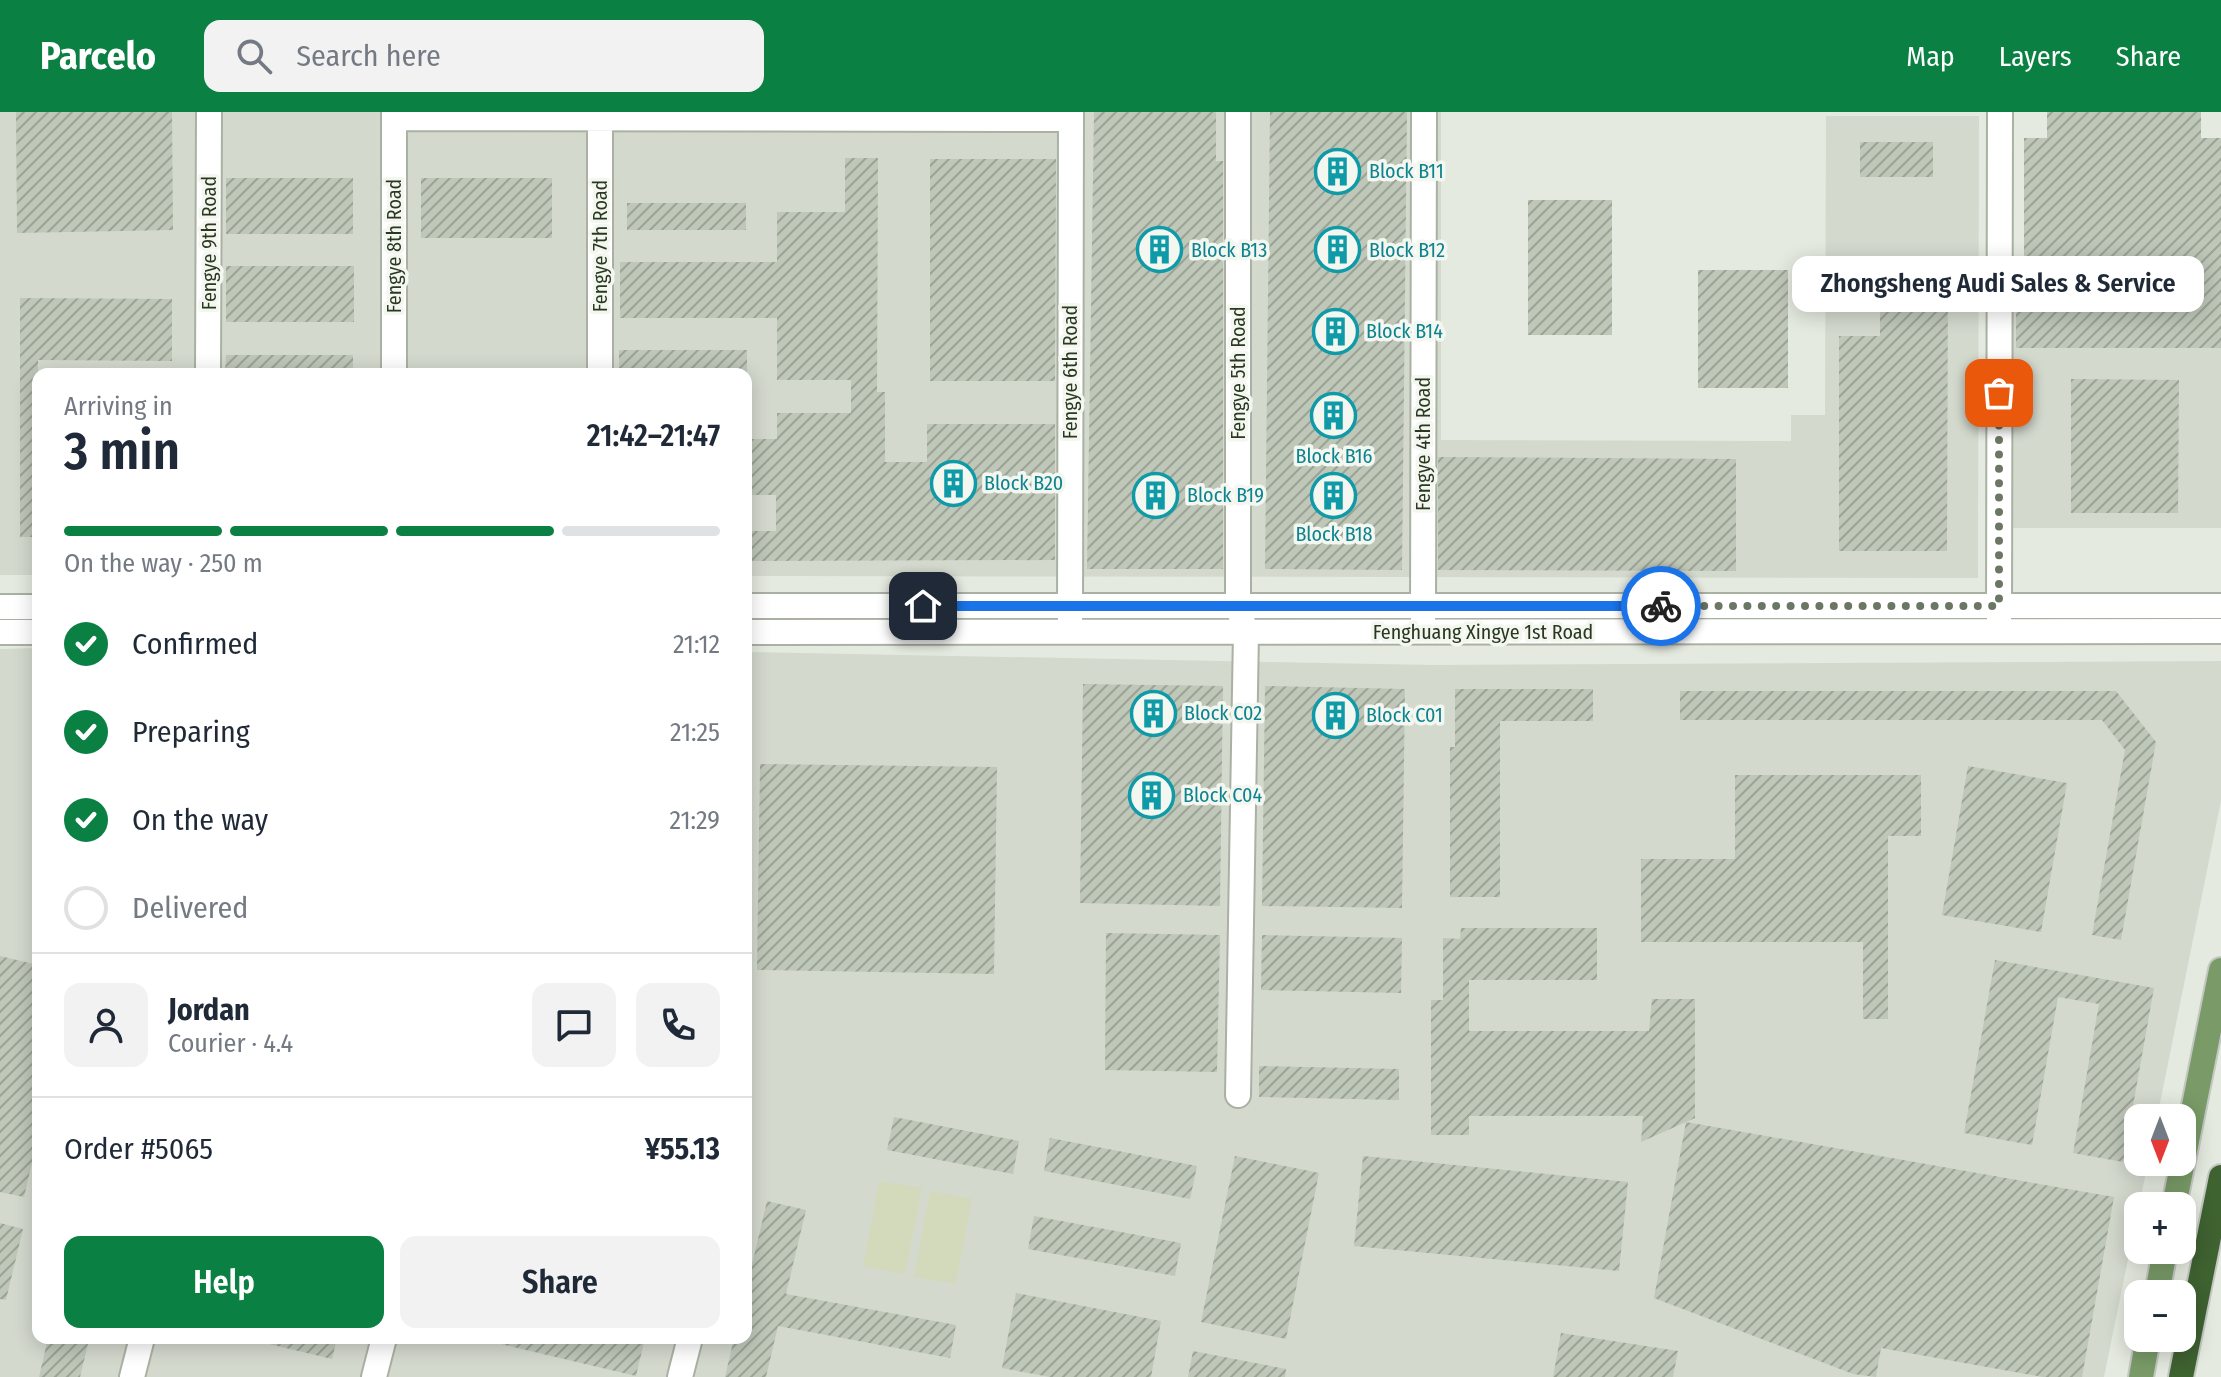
<!DOCTYPE html>
<meta charset="utf-8">
<style>
body{margin:0;font-family:"Fira Sans Condensed",sans-serif;background:#f2f2f3;color:#1f2937;height:100vh;display:flex;flex-direction:column;font-size:30px;white-space:nowrap}
*{box-sizing:border-box;margin:0}
p{font-size:26px;color:#747a83}
.icon{flex:none;width:44px;height:44px;fill:none;stroke:currentColor;stroke-width:2;stroke-linecap:round;stroke-linejoin:round}
.map{position:relative;flex:1;overflow:hidden}
.sheet{position:absolute;left:32px;top:256px;width:720px;height:976px;display:flex;flex-direction:column;background:#fff;border-radius:16px;box-shadow:0 4px 20px #0003}
.sheet>*{flex:none}
.needle{width:52px;rotate:180deg}
.buttons{position:absolute;left:2124px;top:992px;display:grid;gap:16px}
.buttons a{display:grid;place-items:center;width:72px;height:72px;border-radius:16px;background:#fff;box-shadow:0 4px 20px #0003;font-size:40px}
.pin{position:absolute;display:grid;place-items:center;width:68px;height:68px;color:#fff;margin:-34px;border-radius:16px;box-shadow:0 4px 12px #0006}
.courier{position:absolute;display:grid;place-items:center;width:80px;height:80px;margin:-40px;border:6px solid #1a73e8;border-radius:50%;background:#fff;color:#222;box-shadow:0 2px 10px #0007}
.bubble{position:absolute;height:56px;border-radius:16px;background:#fff;box-shadow:0 4px 20px #0003;font-size:26px;font-weight:600;line-height:56px;text-align:center}
.summary em{font-style:normal;font-weight:600}
.summary div{display:flex;flex-direction:column-reverse}
.summary{display:flex;align-items:center;justify-content:space-between;height:136px;padding:0 32px}
h1{font-size:52px;font-weight:600;line-height:60px}
.bar{display:grid;grid-template-columns:repeat(4,1fr);gap:12px 8px;align-content:center;height:96px;padding:0 32px}
.bar i{height:10px;border-radius:6px;background:#e0e1e3}
.bar .active{background:#0b8043}
.bar p{grid-column:span 4}
.line{display:flex;align-items:center;gap:20px;padding:0 32px;border-top:2px solid #e0e1e3}
.line div{flex:1}
.round{display:grid;place-items:center;flex:none;width:84px;height:84px;border-radius:16px;background:#f2f2f3}
ol{padding:0 32px;list-style:none}
li{display:flex;align-items:center;gap:24px;height:88px}
li p{margin-inline-start:auto}
li .icon{padding:8px;border-radius:50%;background:#0b8043;color:#fff;stroke-width:4}
li:last-child{color:#747a83}
li i{width:44px;height:44px;border:4px solid #e0e1e3;border-radius:50%}
.action{display:flex;gap:16px;margin-top:auto;padding:16px 32px}
.action a{flex:1;height:92px;border-radius:16px;background:#0b8043;color:#fff;font-size:32px;font-weight:600;line-height:92px;text-align:center}
.action a+a{background:#f2f2f3;color:#1f2937}
header{display:flex;align-items:center;gap:48px;box-sizing:border-box;height:112px;padding:0 40px;background:#0b8043;color:#fff}
header strong{font-size:38px}
nav{display:flex;gap:44px;margin-inline-start:auto;font-size:28px}
.search{width:560px;height:72px;background:#f2f2f3;display:flex;align-items:center;gap:20px;box-sizing:border-box;padding:0 28px;border-radius:16px;color:#747a83;font-size:30px}
.map>svg:first-child{display:block}
.built{fill:#d4d9ce}
.pitch{fill:#d3d9bb}
.building{fill:url(#building-hatch)}
.lines{fill:none;stroke-linecap:round;stroke-linejoin:round}
.minor-casing{stroke:#a9b1a3;stroke-width:28}
.major-casing{stroke:#c3c7c1;stroke-width:28}
.highway-casing{stroke:#c3c7c1;stroke-width:28}
.minor{stroke:#fff;stroke-width:24}
.major{stroke:#7a9b68;stroke-width:24}
.highway{stroke:#3f6231;stroke-width:24}
.done{stroke:#6b7664;stroke-width:8;stroke-dasharray:0 14.4}
.route{stroke:#1a73e8;stroke-width:10}
.labels{text-anchor:middle;stroke-width:7;stroke-linejoin:round;paint-order:stroke}
.culture-label{font-size:20px;fill:#0d838f;stroke:#f4f7f0;text-anchor:start}
.street-label{font-size:20px;fill:#2a3822;stroke:#f4f7f0}
</style>
<header>
<strong>Parcelo</strong>
<div class="search"><svg class="icon" aria-label="search" viewBox="0 0 24 24"><circle cx="10" cy="10" r="6"/><path d="M15 15l6 6"/></svg>Search here</div>
<nav><a>Map</a><a>Layers</a><a>Share</a></nav>
</header>
<div class="map">
<svg width="2221" height="1265" viewBox="0 0 2221 1265">
<defs>
<pattern id="building-hatch" width="6" height="6" patternUnits="userSpaceOnUse" patternTransform="scale(2)"><rect width="6" height="6" fill="#bfc7b9"/><path d="M-1 1l2-2M0 6l6-6M5 7l2-2" fill="none" stroke="#9ba396"/></pattern>
</defs>
<rect width="100%" height="100%" fill="#e5eae0"/>
<!-- built -->
<path class="built" d="M 0,0 L 1441,0 L 1441,328 L 1791,329 L 1791,303 L 1825,303 L 1826,4 L 1979,4 L 1978,466 L 746,464 L 746,262 L 38,262 L 38,463 L 0,463 Z
M 2010,175 L 2221,176 L 2221,416 L 2009,416 Z
M 38,536 L 38,1226 L 746,1226 L 746,540 L 1433,553 L 2221,549 L 2221,689 L 2157,1006 L 2138,1006 L 2138,1050 L 2148,1050 L 2104,1265 L 0,1265 L 0,537 Z"/>
<!-- pitch -->
<path class="pitch" d="M 879,1069 L 922,1076 L 905,1162 L 863,1154 Z
M 930,1079 L 972,1087 L 956,1172 L 914,1165 Z"/>
<!-- building -->
<path class="building" d="M 16,0 L 172,0 L 173,118 L 17,121 Z
M 1094,0 L 1216,0 L 1216,49 L 1223,49 L 1223,457 L 1087,457 Z
M 1270,0 L 1407,0 L 1402,458 L 1265,457 Z
M 2047,0 L 2201,0 L 2201,26 L 2221,26 L 2221,236 L 2016,236 L 2016,180 L 2024,180 L 2024,26 L 2047,26 Z
M 1860,30 L 1933,30 L 1933,65 L 1860,65 Z
M 845,46 L 878,46 L 877,280 L 885,280 L 885,350 L 927,350 L 927,312 L 1055,312 L 1055,448 L 746,449 L 746,419 L 776,419 L 776,383 L 746,383 L 746,327 L 777,327 L 777,301 L 851,301 L 851,268 L 777,268 L 777,206 L 620,206 L 620,150 L 777,150 L 777,100 L 845,100 Z
M 930,47 L 1056,47 L 1055,269 L 930,269 Z
M 226,66 L 353,66 L 353,122 L 226,122 Z
M 421,66 L 552,66 L 552,126 L 421,126 Z
M 1528,88 L 1612,88 L 1612,223 L 1528,223 Z
M 627,91 L 746,91 L 746,118 L 627,118 Z
M 226,154 L 354,154 L 354,210 L 226,210 Z
M 1880,156 L 1948,156 L 1947,439 L 1839,439 L 1839,224 L 1880,224 Z
M 1698,158 L 1788,158 L 1788,276 L 1698,276 Z
M 20,186 L 172,187 L 172,249 L 38,248 L 38,425 L 20,425 Z
M 619,238 L 747,238 L 747,262 L 619,262 Z
M 226,243 L 353,243 L 353,262 L 225,262 Z
M 2071,267 L 2179,268 L 2178,401 L 2071,401 Z
M 1438,345 L 1736,347 L 1736,459 L 1438,458 Z
M 1083,572 L 1223,574 L 1220,794 L 1080,791 Z
M 1265,574 L 1405,577 L 1402,796 L 1262,794 Z
M 1455,577 L 1593,577 L 1593,609 L 1500,609 L 1500,785 L 1450,785 L 1450,635 L 1455,635 Z
M 1680,579 L 2116,579 L 2156,630 L 2121,828 L 2092,823 L 2125,638 L 2102,608 L 1680,608 Z
M 760,652 L 997,655 L 994,862 L 757,858 Z
M 1968,654 L 2067,671 L 2041,820 L 1942,803 Z
M 1735,663 L 1921,663 L 1921,724 L 1888,724 L 1888,907 L 1863,907 L 1863,830 L 1641,830 L 1641,747 L 1735,747 Z
M 1461,816 L 1597,816 L 1597,868 L 1469,868 L 1469,919 L 1649,919 L 1652,887 L 1695,887 L 1695,1006 L 1686,1010 L 2114,1085 L 2082,1265 L 2043,1265 L 1881,1236 L 1876,1265 L 1853,1262 L 1654,1186 L 1686,1010 L 1641,1030 L 1643,1004 L 1469,1004 L 1469,1023 L 1431,1023 L 1431,888 L 1443,888 L 1443,826 L 1460,827 Z
M 1106,821 L 1220,823 L 1217,960 L 1105,958 Z
M 1262,823 L 1402,826 L 1401,881 L 1261,878 Z
M 0,844 L 38,853 L 38,1025 L 24,1085 L 0,1080 Z
M 1995,848 L 2154,876 L 2123,1050 L 2073,1041 L 2099,892 L 2058,885 L 2032,1033 L 1964,1021 Z
M 1259,954 L 1399,957 L 1399,988 L 1259,985 Z
M 894,1005 L 1019,1029 L 1013,1062 L 887,1038 Z
M 1050,1026 L 1197,1054 L 1190,1087 L 1044,1059 Z
M 1235,1044 L 1319,1061 L 1286,1227 L 1201,1210 Z
M 1363,1044 L 1628,1070 L 1619,1159 L 1354,1134 Z
M 767,1089 L 806,1098 L 786,1182 L 956,1213 L 950,1246 L 778,1214 L 766,1265 L 725,1265 L 734,1226 L 746,1226 L 746,1178 Z
M 1034,1104 L 1181,1131 L 1175,1164 L 1028,1137 Z
M 0,1111 L 23,1117 L 6,1188 L 0,1187 Z
M 1016,1181 L 1161,1209 L 1151,1265 L 1050,1265 L 1002,1256 Z
M 1561,1221 L 1678,1239 L 1673,1265 L 1553,1265 Z
M 48,1226 L 88,1232 L 80,1265 L 39,1265 Z
M 269,1226 L 337,1226 L 332,1247 L 269,1232 Z
M 502,1226 L 645,1226 L 636,1264 L 501,1232 Z
M 1193,1239 L 1286,1257 L 1285,1265 L 1188,1265 Z"/>
<g class="lines">
<defs>
<path id="minor" d="M 394,6 L 1071,7
M 208,262 L 209,0
M 394,262 L 394,0
M 600,262 L 600,6
M 746,494 L 2221,494
M 0,495 L 38,495
M 1423,509 L 1424,0
M 1999,509 L 2000,0
M 1070,510 L 1071,0
M 0,520 L 38,520
M 746,520 L 2221,519
M 1238,983 L 1246,520 L 1238,495 L 1238,0
M 132,1265 L 142,1226
M 374,1265 L 384,1226
M 680,1265 L 690,1226"/>
<path id="major" d="M 2174,1094 L 2221,858
M 2157,1182 L 2165,1138
M 2141,1265 L 2148,1226"/>
<path id="highway" d="M 2181,1265 L 2221,1065"/>
</defs>
<!-- minor casing -->
<use href="#minor" class="minor-casing"/>
<!-- major casing -->
<use href="#major" class="major-casing"/>
<!-- highway casing -->
<use href="#highway" class="highway-casing"/>
<!-- minor -->
<use href="#minor" class="minor"/>
<!-- major -->
<use href="#major" class="major"/>
<!-- highway -->
<use href="#highway" class="highway"/>
</g>
<g class="lines">
<!-- done -->
<path class="done" d="M 1661,494 L 1999,494 L 1999,281"/>
<!-- route -->
<path class="route" d="M 923,494 L 1661,494"/>
</g>
<!-- icons -->
<defs>
<symbol id="building-ring" viewBox="-11 -11 22 22"><circle r="9.5" fill="#f4f7f0" stroke="#0f9aa8" stroke-width="1.5"/><path d="M-4-6H4V6H1V3H-1V6H-4ZM-2.5-4.3h1.7v1.8h-1.7ZM.8-4.3h1.7v1.8H.8ZM-2.5-1h1.7V.8h-1.7ZM.8-1h1.7V.8H.8Z" fill="#0f9aa8"/></symbol>
</defs>
<g fill-rule="evenodd">
<use href="#building-ring" x="1312" y="34" width="51" height="51"/>
<use href="#building-ring" x="1134" y="112" width="51" height="51"/>
<use href="#building-ring" x="1312" y="112" width="51" height="51"/>
<use href="#building-ring" x="1310" y="194" width="51" height="51"/>
<use href="#building-ring" x="1308" y="278" width="51" height="51"/>
<use href="#building-ring" x="928" y="346" width="51" height="51"/>
<use href="#building-ring" x="1130" y="358" width="51" height="51"/>
<use href="#building-ring" x="1308" y="358" width="51" height="51"/>
<use href="#building-ring" x="1128" y="576" width="51" height="51"/>
<use href="#building-ring" x="1310" y="578" width="51" height="51"/>
<use href="#building-ring" x="1126" y="658" width="51" height="51"/>
</g>
<g class="labels">
<!-- culture labels -->
<g class="culture-label">
<text x="1369" y="66">Block B11</text>
<text x="1191" y="145">Block B13</text>
<text x="1369" y="145">Block B12</text>
<text x="1366" y="226">Block B14</text>
<text x="1334" y="351" text-anchor="middle">Block B16</text>
<text x="984" y="378">Block B20</text>
<text x="1187" y="390">Block B19</text>
<text x="1334" y="429" text-anchor="middle">Block B18</text>
<text x="1184" y="608">Block C02</text>
<text x="1366" y="610">Block C01</text>
<text x="1183" y="690">Block C04</text>
</g>
<!-- street labels -->
<g class="street-label">
<text transform="translate(209 131) rotate(-90)" y="7">Fengye 9th Road</text>
<text transform="translate(394 134) rotate(-90)" y="7">Fengye 8th Road</text>
<text transform="translate(600 134) rotate(-90)" y="7">Fengye 7th Road</text>
<text transform="translate(1070 260) rotate(-90)" y="7">Fengye 6th Road</text>
<text transform="translate(1238 261) rotate(-90)" y="7">Fengye 5th Road</text>
<text transform="translate(1423 332) rotate(-90)" y="7">Fengye 4th Road</text>
<text x="1483" y="527">Fenghuang Xingye 1st Road</text>
</g>
</g>
</svg>
<div class="buttons">
<a><svg class="needle" viewBox="-14 -14 28 28"><path d="M0-13l5 13h-10z" fill="#e53935"/><path d="M0 13l5-13h-10z" fill="#747a83"/></svg></a>
<a>+</a>
<a>−</a>
</div>
<div class="pin" style="left:1999px;top:281px;background:#ea580c"><svg class="icon" aria-label="bag" viewBox="0 0 24 24"><path d="M5 8h14l-1 12H6zM9 8a3 3 0 0 1 6 0"/></svg></div>
<div class="pin" style="left:923px;top:494px;background:#1f2937"><svg class="icon" aria-label="home" viewBox="0 0 24 24"><path d="M3 11l9-7 9 7M6 9v11h12V9"/></svg></div>
<div class="courier" style="left:1661px;top:494px"><svg class="icon" aria-label="bike" viewBox="0 0 24 24"><circle cx="6" cy="16" r="4"/><circle cx="18" cy="16" r="4"/><path d="M6 16l4-8h5l3 8M10 8l3 8H6M13 5h3"/></svg></div>
<div class="bubble" style="left:1792px;top:144px;width:412px">Zhongsheng Audi Sales &amp; Service</div>
<section class="sheet">
<div class="summary"><div><h1>3 min</h1><p>Arriving in</p></div><em>21:42–21:47</em></div>
<div class="bar"><i class="active"></i><i class="active"></i><i class="active"></i><i></i><p>On the way · 250 m</p></div>
<ol>
<li><svg class="icon" aria-label="check" viewBox="0 0 24 24"><path d="M5 12l5 5 9-10"/></svg>Confirmed<p>21:12</p></li>
<li><svg class="icon" aria-label="check" viewBox="0 0 24 24"><path d="M5 12l5 5 9-10"/></svg>Preparing<p>21:25</p></li>
<li><svg class="icon" aria-label="check" viewBox="0 0 24 24"><path d="M5 12l5 5 9-10"/></svg>On the way<p>21:29</p></li>
<li><i></i>Delivered</li>
</ol>
<div class="line" style="height:144px"><a class="round"><svg class="icon" aria-label="person" viewBox="0 0 24 24"><circle cx="12" cy="8" r="4"/><path d="M4 21q1-7 8-7t8 7"/></svg></a><div><b>Jordan</b><p>Courier · 4.4</p></div><a class="round"><svg class="icon" aria-label="chat" viewBox="0 0 24 24"><path d="M4 5h16v11H9l-5 4z"/></svg></a><a class="round"><svg class="icon" aria-label="phone" viewBox="0 0 24 24"><path d="M5 4h4l2 5-3 2q2 4 5 5l2-3 5 2v4C11 20 4 13 5 4z"/></svg></a></div>
<div class="line" style="height:104px"><div>Order #5065</div><b>¥55.13</b></div>
<div class="action"><a>Help</a><a>Share</a></div>
</section>
</div>
